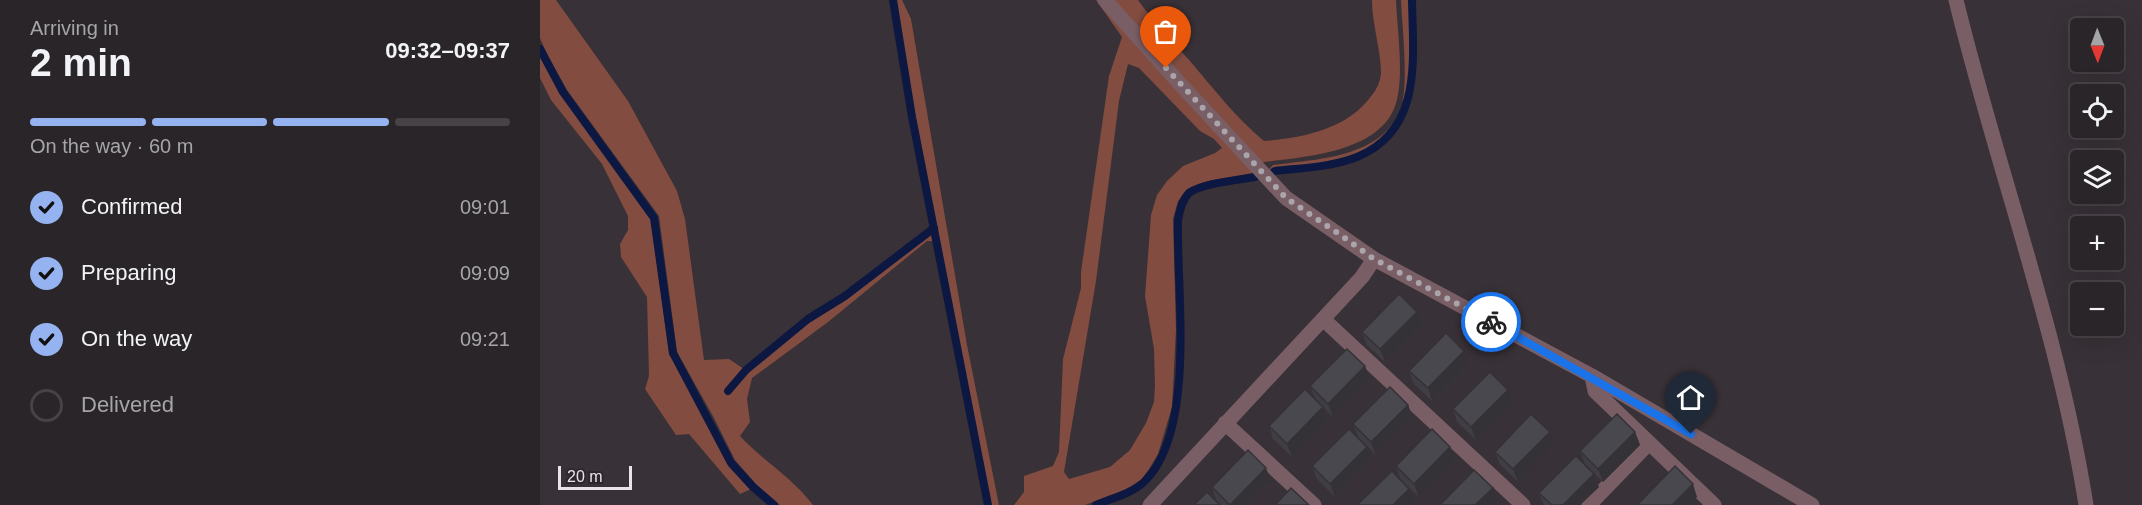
<!DOCTYPE html>
<meta charset="utf-8">
<style>
body{margin:0;font-family:Helvetica,sans-serif;background:#363135;color:#f1f3f6;height:100vh;display:flex;flex-direction:column;font-size:22px;white-space:nowrap}
*{box-sizing:border-box;margin:0}
p{font-size:20px;color:#a5a5a8}
.icon{flex:none;width:33px;height:33px;fill:none;stroke:currentColor;stroke-width:2;stroke-linecap:round;stroke-linejoin:round}
.map{position:relative;flex:1;overflow:hidden}
.drawer{display:flex;flex-direction:column;background:#2a2529;width:540px}
.drawer>*{flex:none}
.needle{width:39px;rotate:179deg}
.tools{position:absolute;left:1530px;top:18px;display:grid;gap:12px}
.tools a{display:grid;place-items:center;width:54px;height:54px;border-radius:6px;background:#2a2529;box-shadow:0 6px 24px #0002,0 0 0 2px #464246;font-size:30px}
.scale{position:absolute;left:18px;bottom:15px;width:74px;box-sizing:border-box;padding-left:6px;border:3px solid #e8e4e8;border-top:0;font-size:16px;line-height:21px;white-space:nowrap;color:#e8e4e8;-webkit-text-stroke:4px #2d272d;paint-order:stroke}
.pin{position:absolute;display:grid;place-items:center;width:51px;height:51px;color:#fff;margin:-62px -26px;border-radius:50% 50% 50% 0;rotate:-45deg;box-shadow:0 0 6px #0007}
.pin .icon{rotate:45deg}
.courier{position:absolute;display:grid;place-items:center;width:60px;height:60px;margin:-30px;border:4px solid #1a73e8;border-radius:50%;background:#fff;color:#222;box-shadow:0 2px 8px #0007}
.summary em{font-style:normal;font-weight:600}
.summary div{display:flex;flex-direction:column-reverse}
.summary{display:flex;align-items:center;justify-content:space-between;height:102px;padding:0 30px}
h1{font-size:39px;font-weight:600;line-height:45px}
.bar{display:grid;grid-template-columns:repeat(4,1fr);gap:9px 6px;align-content:center;height:72px;padding:0 30px}
.bar i{height:8px;border-radius:4px;background:#464246}
.bar .active{background:#95b2f1}
.bar p{grid-column:span 4}
ol{padding:0 30px;list-style:none}
li{display:flex;align-items:center;gap:18px;height:66px}
li p{margin-inline-start:auto}
li .icon{padding:6px;border-radius:50%;background:#95b2f1;color:#111;stroke-width:4}
li:last-child{color:#a5a5a8}
li i{width:33px;height:33px;border:3px solid #464246;border-radius:50%}
main{display:flex;flex:1;min-height:0}
.map>svg:first-child{display:block}
.green{fill:#834c40;fill-rule:evenodd}
.lines{fill:none;stroke-linecap:round;stroke-linejoin:round}
.stream{stroke:#0c1841;stroke-width:8}
.minor{stroke:#795e65;stroke-width:15}
.wall{fill:#403e44}
.shaded-wall{fill:#343237}
.building{fill:#4a484f;stroke:#343237;stroke-width:1.5}
.done{stroke:#aaa5aa;stroke-width:6;stroke-dasharray:0 10.8}
.route{stroke:#1a73e8;stroke-width:8}
</style>
<main>
<section class="drawer">
<div class="summary"><div><h1>2 min</h1><p>Arriving in</p></div><em>09:32–09:37</em></div>
<div class="bar"><i class="active"></i><i class="active"></i><i class="active"></i><i></i><p>On the way · 60 m</p></div>
<ol>
<li><svg class="icon" aria-label="check" viewBox="0 0 24 24"><path d="M5 12l5 5 9-10"/></svg>Confirmed<p>09:01</p></li>
<li><svg class="icon" aria-label="check" viewBox="0 0 24 24"><path d="M5 12l5 5 9-10"/></svg>Preparing<p>09:09</p></li>
<li><svg class="icon" aria-label="check" viewBox="0 0 24 24"><path d="M5 12l5 5 9-10"/></svg>On the way<p>09:21</p></li>
<li><i></i>Delivered</li>
</ol>
</section>
<div class="map">
<svg width="1602" height="505" viewBox="0 0 1602 505">
<rect width="100%" height="100%" fill="#383137"/>
<!-- green -->
<path class="green" d="M 0,0 L 16,0 L 88,101 L 137,191 L 145,219 L 164,360 L 189,359 L 204,369 L 186,391 L 188,392 L 206,371 L 270,319 L 306,297 L 392,231 L 394,241 L 387,241 L 288,322 L 212,378 L 207,399 L 210,422 L 200,436 C 223,461 253,478 273,505 L 240,505 L 216,484 L 195,460 L 174,418 L 137,352 L 119,216 L 27,90 L 9,59 L 0,38 Z
M 355,0 L 362,0 L 371,19 L 427,345 L 459,505 L 450,505 L 374,117 Z
M 556,0 L 560,0 L 714,173 L 669,181 L 647,189 L 638,201 L 633,219 L 636,330 L 632,407 L 618,454 L 609,469 L 601,480 L 585,490 L 545,505 L 474,505 L 484,492 L 484,476 L 513,466 L 519,452 L 523,359 L 541,288 L 541,272 L 569,76 L 582,37 ZM 588,64 L 599,68 L 660,131 L 674,139 L 682,148 L 675,153 L 643,166 L 627,181 L 617,195 L 611,215 L 605,296 L 614,349 L 615,386 L 614,402 L 606,423 L 590,450 L 570,467 L 529,479 L 524,472 L 556,281 L 579,101 Z
M 573,0 L 598,0 C 613,22 632,41 650,61 C 673,88 696,118 724,141 C 763,138 808,129 832,95 C 837,89 840,82 841,74 C 841,49 832,25 832,0 L 856,0 C 857,29 865,79 855,106 C 838,154 760,157 717,163 Z
M 861,0 L 870,0 C 871,57 881,131 815,155 C 789,165 758,167 729,169 L 733,165 C 777,159 844,158 861,107 C 869,83 862,27 861,0 Z
M 0,57 L 21,94 L 111,219 L 129,354 L 167,422 L 188,464 L 211,489 L 200,494 L 149,434 L 136,435 L 105,389 L 109,376 L 107,297 L 81,257 L 80,244 L 88,230 L 88,216 L 62,164 L 11,100 L 0,78 Z"/>
<g class="lines">
<!-- stream -->
<path class="stream" d="M 353,0 L 372,117 L 448,505
M 0,49 L 23,92 L 114,218 L 133,353 L 191,463 L 213,487 L 234,505
M 735,171 C 761,168 792,167 817,157 C 883,130 873,59 872,0
M 188,391 L 206,370 L 268,319 L 305,296 L 394,228
M 556,505 C 572,498 592,494 605,481 C 657,429 636,289 638,220 C 640,210 642,200 649,193 C 663,183 698,180 715,177"/>
<!-- minor -->
<path class="minor" d="M 565,0 L 641,85 L 746,198 L 834,259 L 1052,376 L 1272,505
M 1416,0 C 1457,169 1519,333 1546,505
M 783,319 L 983,505
M 1052,376 L 1055,391 L 1174,505
M 685,423 L 774,505
M 610,505 L 822,277 L 834,259
M 1049,505 L 1108,444"/>
</g>
<!-- wall -->
<path class="wall" d="M 882,325 L 845,362 L 827,345 L 822,332 Z
M 924,351 L 929,364 L 892,401 L 874,384 L 869,371 Z
M 830,379 L 793,417 L 775,399 L 770,386 Z
M 973,403 L 936,440 L 917,422 L 913,409 Z
M 868,405 L 873,418 L 836,455 L 818,437 L 813,424 Z
M 783,407 L 788,420 L 752,457 L 733,439 L 729,426 Z
M 1095,432 L 1100,445 L 1063,482 L 1045,464 L 1040,451 Z
M 1014,445 L 978,482 L 960,464 L 955,452 Z
M 910,447 L 915,459 L 879,497 L 860,479 L 856,466 Z
M 832,460 L 795,497 L 777,479 L 772,466 Z
M 731,481 L 707,505 L 681,505 L 676,500 L 672,487 Z
M 1059,487 L 1040,505 L 1004,505 L 999,493 Z"/>
<!-- shaded-wall -->
<path class="shaded-wall" d="M 877,312 L 882,325 L 845,362 L 840,349 Z
M 924,351 L 929,364 L 892,401 L 888,388 Z
M 825,366 L 830,379 L 793,417 L 788,404 Z
M 968,390 L 973,403 L 936,440 L 931,427 Z
M 868,405 L 873,418 L 836,455 L 831,442 Z
M 783,407 L 788,420 L 752,457 L 747,444 Z
M 1010,432 L 1014,445 L 978,482 L 973,469 Z
M 1095,432 L 1100,445 L 1063,482 L 1058,469 Z
M 827,447 L 832,460 L 795,497 L 790,484 Z
M 910,447 L 915,459 L 879,497 L 874,484 Z
M 726,468 L 731,481 L 707,505 L 690,505 Z
M 1054,474 L 1059,487 L 1040,505 L 1023,505 Z
M 1153,484 L 1157,497 L 1150,505 L 1132,505 Z
M 953,488 L 957,501 L 953,505 L 935,505 Z
M 869,489 L 874,502 L 871,505 L 853,505 Z"/>
<!-- building -->
<path class="building" d="M 859,294 L 877,312 L 840,349 L 822,332 Z
M 906,333 L 924,351 L 888,388 L 869,371 Z
M 807,349 L 825,366 L 788,404 L 770,386 Z
M 950,372 L 968,390 L 931,427 L 913,409 Z
M 850,387 L 868,405 L 831,442 L 813,424 Z
M 765,389 L 783,407 L 747,444 L 729,426 Z
M 991,414 L 1010,432 L 973,469 L 955,452 Z
M 1077,414 L 1095,432 L 1058,469 L 1040,451 Z
M 809,429 L 827,447 L 790,484 L 772,466 Z
M 892,429 L 910,447 L 874,484 L 856,466 Z
M 708,450 L 726,468 L 690,505 L 672,487 Z
M 1036,456 L 1054,474 L 1023,505 L 1012,505 L 999,493 Z
M 1135,466 L 1153,484 L 1132,505 L 1099,505 L 1098,504 Z
M 934,470 L 953,488 L 935,505 L 900,505 Z
M 852,471 L 869,489 L 853,505 L 817,505 Z
M 751,488 L 769,505 L 735,505 Z
M 667,492 L 680,505 L 654,505 Z"/>
<g class="lines">
<!-- done -->
<path class="done" d="M 626,68 L 746,198 L 802,236 L 834,259 L 951,322"/>
<!-- route -->
<path class="route" d="M 951,322 L 1151,434"/>
</g>
</svg>
<div class="tools">
<a><svg class="needle" viewBox="-14 -14 28 28"><path d="M0-13l5 13h-10z" fill="#e53935"/><path d="M0 13l5-13h-10z" fill="#a5a5a8"/></svg></a>
<a><svg class="icon" aria-label="locate" viewBox="0 0 24 24"><circle cx="12" cy="12" r="6"/><path d="M12 2v4M12 18v4M2 12h4M18 12h4"/></svg></a>
<a><svg class="icon" aria-label="layers" viewBox="0 0 24 24"><path d="M12 4l9 5-9 5-9-5zM3 14l9 5 9-5"/></svg></a>
<a>+</a>
<a>−</a>
</div>
<div class="scale">20 m</div>
<div class="pin" style="left:626px;top:68px;background:#ea580c"><svg class="icon" aria-label="bag" viewBox="0 0 24 24"><path d="M5 8h14l-1 12H6zM9 8a3 3 0 0 1 6 0"/></svg></div>
<div class="pin" style="left:1151px;top:434px;background:#1f2937"><svg class="icon" aria-label="home" viewBox="0 0 24 24"><path d="M3 11l9-7 9 7M6 9v11h12V9"/></svg></div>
<div class="courier" style="left:951px;top:322px"><svg class="icon" aria-label="bike" viewBox="0 0 24 24"><circle cx="6" cy="16" r="4"/><circle cx="18" cy="16" r="4"/><path d="M6 16l4-8h5l3 8M10 8l3 8H6M13 5h3"/></svg></div>
</div>
</main>
